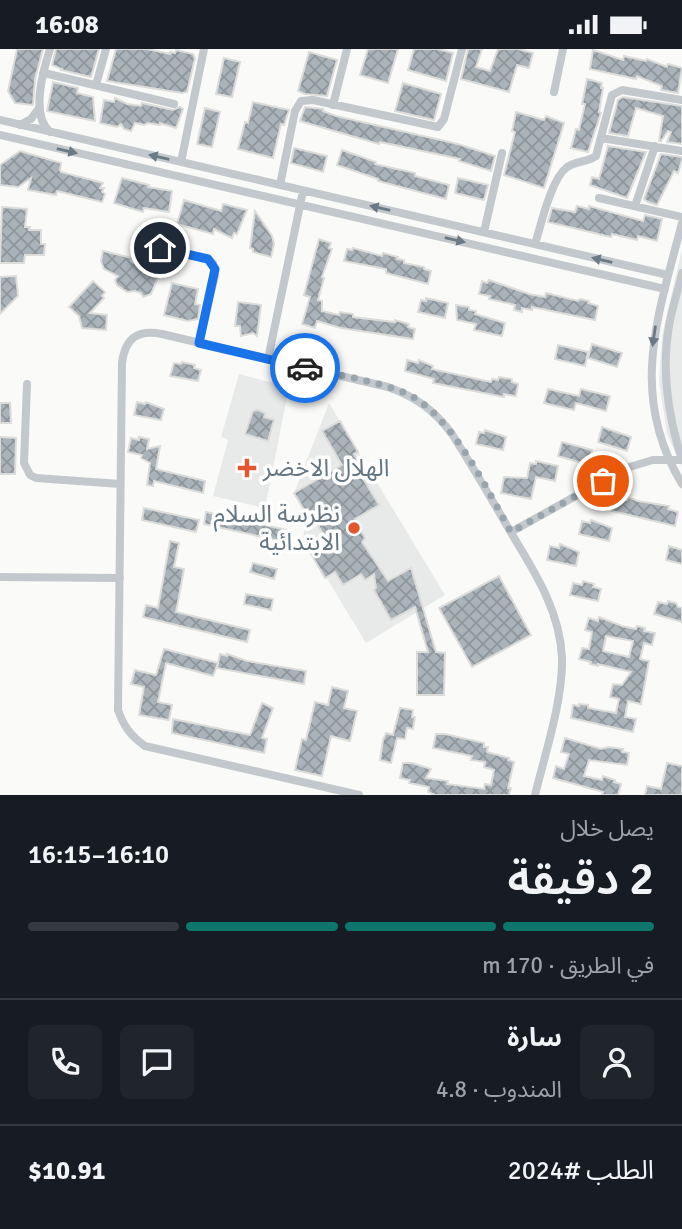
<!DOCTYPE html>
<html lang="ar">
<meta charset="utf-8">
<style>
body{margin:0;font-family:Signika,"Noto Sans Arabic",sans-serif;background:#20242c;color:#f1f3f6;direction:rtl;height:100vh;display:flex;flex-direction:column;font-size:26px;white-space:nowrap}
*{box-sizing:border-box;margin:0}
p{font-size:23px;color:#9ea1a6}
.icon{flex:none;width:38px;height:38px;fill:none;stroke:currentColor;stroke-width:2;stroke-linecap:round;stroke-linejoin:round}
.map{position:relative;height:746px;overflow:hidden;direction:ltr}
.drawer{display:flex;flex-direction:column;background:#171b24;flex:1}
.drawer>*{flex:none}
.pin{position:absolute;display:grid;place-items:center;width:60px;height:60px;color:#fff;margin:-30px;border:4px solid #fff;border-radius:50%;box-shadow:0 2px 7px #0007}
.courier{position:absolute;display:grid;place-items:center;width:70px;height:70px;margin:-35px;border:5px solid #1a73e8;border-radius:50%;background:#fff;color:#222;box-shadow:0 2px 9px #0007}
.summary em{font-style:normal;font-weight:600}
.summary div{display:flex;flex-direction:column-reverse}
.summary{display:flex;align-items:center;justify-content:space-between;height:119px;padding:0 28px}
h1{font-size:46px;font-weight:600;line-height:52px}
.bar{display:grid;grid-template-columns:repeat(4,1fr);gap:10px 7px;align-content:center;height:84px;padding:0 28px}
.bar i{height:9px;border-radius:5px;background:#363941}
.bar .on{background:#0f766e}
.bar p{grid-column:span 4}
.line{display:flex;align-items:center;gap:18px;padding:0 28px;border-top:2px solid #363941}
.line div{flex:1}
.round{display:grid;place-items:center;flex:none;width:74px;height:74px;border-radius:10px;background:#20242c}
.status{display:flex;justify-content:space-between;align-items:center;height:49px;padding:0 35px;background:#171b24;direction:ltr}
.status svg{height:19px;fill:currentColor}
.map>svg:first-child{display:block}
.built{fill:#e8e9e9}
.building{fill:url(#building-cross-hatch);stroke:#dcdcda;stroke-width:2;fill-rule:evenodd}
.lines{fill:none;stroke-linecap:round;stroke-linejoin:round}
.street{stroke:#c3c8cc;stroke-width:8}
.oneway{fill:#6a7a87}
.done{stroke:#99a4ac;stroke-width:7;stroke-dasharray:0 12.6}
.route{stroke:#1a73e8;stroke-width:9}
.poi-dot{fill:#e4572e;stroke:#fff;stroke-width:2.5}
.labels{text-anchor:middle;stroke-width:7;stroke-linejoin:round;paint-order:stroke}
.poi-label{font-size:24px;fill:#657683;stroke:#fff;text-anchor:start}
</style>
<div class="status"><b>16:08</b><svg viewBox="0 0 49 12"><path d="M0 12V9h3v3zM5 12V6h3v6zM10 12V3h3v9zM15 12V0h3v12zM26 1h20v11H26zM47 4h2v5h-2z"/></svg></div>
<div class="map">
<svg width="682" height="746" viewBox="0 0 682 746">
<defs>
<pattern id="building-cross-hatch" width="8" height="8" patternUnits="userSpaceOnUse" patternTransform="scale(1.75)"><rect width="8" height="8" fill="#aab3b9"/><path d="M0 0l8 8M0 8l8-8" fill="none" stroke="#8e969c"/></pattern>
</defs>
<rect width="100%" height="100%" fill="#fafaf8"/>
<!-- built -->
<path class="built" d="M 682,200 L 682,418 L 667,385 L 659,332 L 662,287 Z
M 239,325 L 289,338 L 265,459 L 213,447 L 228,391 L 221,388 Z
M 329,354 L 445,546 L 366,594 L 303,490 L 306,468 L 294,444 Z"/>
<!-- building -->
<path class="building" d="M 17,0 L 43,0 L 35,30 L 33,56 L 15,54 L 8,42 Z
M 56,0 L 99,0 L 91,28 L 61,21 L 62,20 L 52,16 Z
M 116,0 L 147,0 L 170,5 L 170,3 L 175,4 L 176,1 L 193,5 L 195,9 L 187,43 L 182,44 L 107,32 Z
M 368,0 L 398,0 L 388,34 L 360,26 Z
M 414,0 L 438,0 L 453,4 L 446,32 L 408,21 Z
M 468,0 L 482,0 L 476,18 L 490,22 L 498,0 L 518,0 L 533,4 L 529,19 L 517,16 L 509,43 L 461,30 Z
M 593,1 L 623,11 L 624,7 L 646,12 L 647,10 L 667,18 L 668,15 L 682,19 L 678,44 L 661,41 L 662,37 L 637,27 L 636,30 L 590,20 Z
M 309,3 L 337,11 L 327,47 L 305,45 L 298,42 Z
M 224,9 L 240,13 L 232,48 L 216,45 Z
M 587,30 L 602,34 L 601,39 L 603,39 L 599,63 L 601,64 L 588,103 L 571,99 L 576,80 L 579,81 L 585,55 L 582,55 Z
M 53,33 L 78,39 L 77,44 L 93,48 L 95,72 L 47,62 Z
M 403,34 L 441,45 L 434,71 L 395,62 Z
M 623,48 L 682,57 L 682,95 L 667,93 L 671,83 L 668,82 L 661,92 L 659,92 L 663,67 L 636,59 L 628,87 L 609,84 L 618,51 Z
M 115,49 L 127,55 L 141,57 L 142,54 L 173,61 L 180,58 L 183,60 L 176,79 L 160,74 L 160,76 L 148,74 L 144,76 L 135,74 L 131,82 L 124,80 L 121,75 L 117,78 L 100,74 L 104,51 L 114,53 Z
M 253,53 L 289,61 L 284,76 L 281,75 L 273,109 L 238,100 L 245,73 L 248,74 Z
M 305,58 L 323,60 L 323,62 L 336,67 L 458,95 L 495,107 L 491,122 L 459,112 L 460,110 L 380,93 L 379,95 L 300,72 Z
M 205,59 L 220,63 L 212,98 L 197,95 Z
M 516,63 L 544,71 L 546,67 L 564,74 L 544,139 L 504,126 L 515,83 L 512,82 Z
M 608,97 L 646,103 L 627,149 L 590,136 L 592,128 L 599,130 Z
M 294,99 L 327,107 L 323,123 L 291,114 Z
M 342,101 L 376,113 L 375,115 L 415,124 L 415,127 L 449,136 L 446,150 L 378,132 L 378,130 L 337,116 Z
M 20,102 L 61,114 L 60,121 L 61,123 L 103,134 L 100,139 L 104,139 L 102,143 L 105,145 L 102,153 L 57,142 L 56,146 L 28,141 L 31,129 L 18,138 L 0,136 L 0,116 Z
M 661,105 L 682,108 L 682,111 L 678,124 L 674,122 L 657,156 L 648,153 L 644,150 Z
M 122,129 L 149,136 L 148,138 L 172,142 L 169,163 L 144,159 L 143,163 L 114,154 Z
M 458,129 L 488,136 L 484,151 L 455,144 Z
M 184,151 L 221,162 L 223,155 L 247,161 L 237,185 L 234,184 L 232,189 L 214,180 L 213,185 L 177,175 Z
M 577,157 L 589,160 L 589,157 L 643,172 L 645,166 L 662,170 L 657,192 L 638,187 L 637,191 L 612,185 L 611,188 L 548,173 L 552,159 L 575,163 Z
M 2,158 L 27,160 L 25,178 L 30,178 L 29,181 L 41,181 L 41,195 L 45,195 L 44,206 L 25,206 L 24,214 L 0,214 Z
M 255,162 L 272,187 L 274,195 L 271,208 L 253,203 L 253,200 L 250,199 Z
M 319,190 L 331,194 L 329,199 L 332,200 L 322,228 L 324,229 L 318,251 L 322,252 L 322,262 L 339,266 L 340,263 L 353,265 L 353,268 L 395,273 L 395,271 L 409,275 L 408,278 L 415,280 L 413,290 L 341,279 L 317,272 L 315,279 L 302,275 L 310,248 L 304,246 Z
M 353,199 L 382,207 L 383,204 L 398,208 L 397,210 L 404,211 L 404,214 L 424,218 L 424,220 L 431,222 L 428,235 L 386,224 L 386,220 L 344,212 L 347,200 L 352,201 Z
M 103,202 L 132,209 L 131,212 L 146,221 L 150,220 L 160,224 L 151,245 L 143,248 L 141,244 L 135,242 L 127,243 L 117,236 L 115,231 L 118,227 L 104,220 L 101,212 Z
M 16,227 L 18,247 L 0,265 L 0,228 Z
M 489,231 L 529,245 L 545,248 L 546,244 L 578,252 L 580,250 L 589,252 L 588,254 L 598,257 L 595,271 L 532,258 L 532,261 L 522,259 L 522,263 L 514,261 L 515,256 L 489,250 L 490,247 L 479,245 L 482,232 L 487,234 Z
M 93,232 L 105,243 L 102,247 L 104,249 L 90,264 L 107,266 L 106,281 L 82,279 L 79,267 L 69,258 Z
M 172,234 L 198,240 L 195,255 L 200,256 L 198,270 L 188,272 L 164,266 Z
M 426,249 L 448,254 L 445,269 L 418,263 L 421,251 L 426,252 Z
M 238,253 L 261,256 L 257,287 L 253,284 L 241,287 L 240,277 L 235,277 Z
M 456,256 L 469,258 L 469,261 L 476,262 L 475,265 L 505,274 L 502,287 L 474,281 L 476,275 L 457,271 Z
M 592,295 L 622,304 L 617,318 L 588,309 Z
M 558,296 L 588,303 L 585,317 L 555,310 Z
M 407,311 L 418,314 L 419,311 L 433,317 L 432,320 L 491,333 L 492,330 L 498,331 L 499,328 L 512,330 L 512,333 L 518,335 L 516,347 L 504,345 L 504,348 L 433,334 L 434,330 L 405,322 Z
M 182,313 L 195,316 L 194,319 L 201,321 L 198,332 L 170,327 L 174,314 L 181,315 Z
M 548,340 L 579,347 L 581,340 L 610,347 L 606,362 L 576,354 L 574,361 L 544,354 Z
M 137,353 L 145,355 L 146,353 L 164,360 L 161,371 L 134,366 Z
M 0,354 L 10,354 L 11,374 L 0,374 Z
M 258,361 L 265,364 L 264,368 L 274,371 L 268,392 L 245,385 L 253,362 Z
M 340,372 L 358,403 L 354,405 L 366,426 L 362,428 L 379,456 L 355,470 L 365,489 L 362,493 L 388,532 L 411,519 L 436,603 L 445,604 L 444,646 L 417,646 L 417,603 L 428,603 L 415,558 L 391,571 L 374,541 L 376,539 L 374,525 L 365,531 L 361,525 L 343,536 L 335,523 L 325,529 L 310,503 L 328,493 L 308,460 L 305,462 L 294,444 L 342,416 L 322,382 Z
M 602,378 L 631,388 L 627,402 L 598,393 Z
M 485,381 L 506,388 L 503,401 L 476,395 L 479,383 L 484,384 Z
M 0,388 L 16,389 L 15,425 L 0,425 Z
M 139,388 L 149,390 L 147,400 L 160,397 L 156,420 L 205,432 L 203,444 L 154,432 L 153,437 L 147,436 L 150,414 L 141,409 L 142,406 L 128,403 L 131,389 L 139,391 Z
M 562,393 L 592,401 L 588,416 L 558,407 Z
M 536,412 L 558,417 L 555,432 L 536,428 L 531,450 L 501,444 L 504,428 L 527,429 L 530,414 L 536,415 Z
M 615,448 L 627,451 L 628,448 L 638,452 L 669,457 L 668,460 L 678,463 L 675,477 L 612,462 Z
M 144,459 L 199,471 L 196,483 L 142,471 Z
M 206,463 L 287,481 L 285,493 L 204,475 Z
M 591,471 L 612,479 L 609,492 L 579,485 L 582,472 L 590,474 Z
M 170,492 L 179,494 L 174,518 L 184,520 L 176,563 L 250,581 L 247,593 L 143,568 L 146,556 L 158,559 Z
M 560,495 L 579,503 L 576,517 L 547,511 L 550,497 L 559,499 Z
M 669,497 L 682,501 L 682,515 L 666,511 Z
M 253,514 L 277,520 L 274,530 L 250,523 Z
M 499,527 L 531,586 L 472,618 L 439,559 Z
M 583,532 L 594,535 L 593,538 L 601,540 L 598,552 L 570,546 L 573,534 L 582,536 Z
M 246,545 L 273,550 L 271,561 L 244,555 Z
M 668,552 L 676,554 L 678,558 L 682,559 L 682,573 L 654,565 L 658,553 L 667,555 Z
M 599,568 L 622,577 L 636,580 L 637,577 L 645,579 L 644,582 L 655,584 L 652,596 L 644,594 L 640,610 L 649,612 L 641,655 L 628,652 L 625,668 L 636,670 L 633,683 L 571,669 L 573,656 L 579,657 L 579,655 L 588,656 L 588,659 L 616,664 L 619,650 L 610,648 L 613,635 L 622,636 L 631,623 L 598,615 L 598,617 L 590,615 L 591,613 L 579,610 L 582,599 L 589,600 L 592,583 L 585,581 L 589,569 L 598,572 ZM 606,587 L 633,592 L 629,608 L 603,602 Z
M 164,600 L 218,614 L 213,627 L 166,614 L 158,653 L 172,656 L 169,671 L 139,666 L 144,638 L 131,635 L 135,621 L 156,626 Z
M 220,605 L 227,607 L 227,605 L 247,612 L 306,622 L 304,635 L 217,619 Z
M 332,638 L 348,642 L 344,659 L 357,662 L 350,692 L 331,687 L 322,727 L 295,721 L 302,690 L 306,691 L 315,653 L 328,656 Z
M 262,654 L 273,659 L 262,689 L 267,690 L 264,704 L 172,684 L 173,670 L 250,686 Z
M 400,659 L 413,661 L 412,668 L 415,668 L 413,680 L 407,679 L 405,690 L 397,689 L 391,714 L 380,711 L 383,691 L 386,684 L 393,686 Z
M 436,685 L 445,685 L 484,694 L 484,698 L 488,698 L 487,703 L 509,709 L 508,711 L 514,713 L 508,739 L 511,739 L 509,746 L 435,746 L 428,743 L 429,738 L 409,734 L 410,731 L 400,729 L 403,714 L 412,714 L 431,720 L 426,729 L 448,732 L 447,735 L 484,740 L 485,735 L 491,736 L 494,721 L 484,718 L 485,713 L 471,711 L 472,707 L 433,699 Z
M 565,689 L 601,700 L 609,698 L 623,700 L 622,703 L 629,704 L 627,716 L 589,711 L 584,727 L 602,731 L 603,727 L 615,731 L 614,733 L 621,735 L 618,746 L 602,746 L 603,743 L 553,729 L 556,717 L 564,720 L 569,705 L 561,703 Z
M 667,714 L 682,717 L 682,746 L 645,746 L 647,737 L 661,740 Z"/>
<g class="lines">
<!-- street -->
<path class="street" d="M 44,24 L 174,55
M 96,36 L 106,0
M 554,43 L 563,0
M 333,56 L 347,0
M 0,71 L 668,226
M 20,76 L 31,70 L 39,59
M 50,83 C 30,66 43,22 50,0
M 0,86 L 665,240
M 601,89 L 682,102
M 181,113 L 204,0
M 280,136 L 295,62 L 301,52 L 313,51 L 438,78 L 444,70 L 462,0
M 599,149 L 682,168
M 635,157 L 655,97
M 682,174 C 658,267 628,345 682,435
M 484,183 L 502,104
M 139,194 L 208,210 L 213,214 L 215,226 L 199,294
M 535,195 C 541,176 551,131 566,119 C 575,111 587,114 596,107 L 612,46 L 622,41 L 682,51
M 268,310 L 303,142
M 27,335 L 24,414 L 30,426 L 36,429 L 120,435
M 511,483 L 626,419 L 653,411 L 682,411 C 668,367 661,323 669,277 C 672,259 678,242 682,224
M 0,528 L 120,529
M 359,746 L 145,697 C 131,687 124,678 118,661 L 122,314 C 125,289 138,280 162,285 L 388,338 C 416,348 434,361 452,385 C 472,417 491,449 510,482 C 534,522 560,561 562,609 C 563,651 545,705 535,746"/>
</g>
<!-- one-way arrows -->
<defs><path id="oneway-solid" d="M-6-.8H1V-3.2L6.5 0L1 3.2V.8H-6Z" transform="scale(1.75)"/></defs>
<g class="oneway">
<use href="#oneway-solid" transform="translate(67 102) rotate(13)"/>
<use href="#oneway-solid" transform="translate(159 108) rotate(-167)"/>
<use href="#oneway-solid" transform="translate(380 159) rotate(-167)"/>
<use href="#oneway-solid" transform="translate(455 191) rotate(13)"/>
<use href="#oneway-solid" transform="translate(602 211) rotate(-167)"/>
<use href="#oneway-solid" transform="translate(654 287) rotate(98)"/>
</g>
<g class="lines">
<!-- done -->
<path class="done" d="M 305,319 C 338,326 373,331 405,344 C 450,362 487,441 511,483 L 603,432"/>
<!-- route -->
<path class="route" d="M 160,199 L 208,210 L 215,220 L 199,294 L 305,319"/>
</g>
<!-- markers -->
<g class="poi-dot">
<path d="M243.5 408.5h7v7h7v7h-7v7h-7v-7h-7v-7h7z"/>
<circle cx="354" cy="479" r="7"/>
</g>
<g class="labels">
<!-- poi labels -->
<g class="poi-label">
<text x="263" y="427">الهلال الاخضر</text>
<text x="340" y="473" text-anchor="end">نظرسة السلام<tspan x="340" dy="28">الابتدائية</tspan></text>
</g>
</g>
</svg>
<div class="pin" style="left:603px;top:432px;background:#ea580c"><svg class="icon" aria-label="bag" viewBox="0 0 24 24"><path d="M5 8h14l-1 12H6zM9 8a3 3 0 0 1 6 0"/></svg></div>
<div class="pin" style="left:160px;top:199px;background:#1f2937"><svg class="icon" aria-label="home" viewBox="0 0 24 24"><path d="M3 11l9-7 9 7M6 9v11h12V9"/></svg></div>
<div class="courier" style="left:305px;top:319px"><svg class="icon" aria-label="car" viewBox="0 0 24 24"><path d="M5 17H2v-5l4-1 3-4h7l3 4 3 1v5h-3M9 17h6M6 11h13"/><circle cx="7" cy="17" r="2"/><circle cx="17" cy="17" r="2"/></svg></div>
</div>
<section class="drawer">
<div class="summary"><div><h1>2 دقيقة</h1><p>يصل خلال</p></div><em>16:10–16:15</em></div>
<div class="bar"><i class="on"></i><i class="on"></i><i class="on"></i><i></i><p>في الطريق · 170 m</p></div>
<div class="line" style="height:126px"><a class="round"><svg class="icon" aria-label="person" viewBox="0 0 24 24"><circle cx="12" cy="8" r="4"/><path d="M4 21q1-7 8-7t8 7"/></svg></a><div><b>سارة</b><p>المندوب · 4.8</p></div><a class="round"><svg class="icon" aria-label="chat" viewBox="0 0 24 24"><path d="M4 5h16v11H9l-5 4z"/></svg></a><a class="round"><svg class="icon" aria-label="phone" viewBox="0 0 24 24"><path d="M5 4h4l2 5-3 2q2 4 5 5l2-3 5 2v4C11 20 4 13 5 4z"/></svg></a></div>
<div class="line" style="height:91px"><div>الطلب #2024</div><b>$10.91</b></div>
</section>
